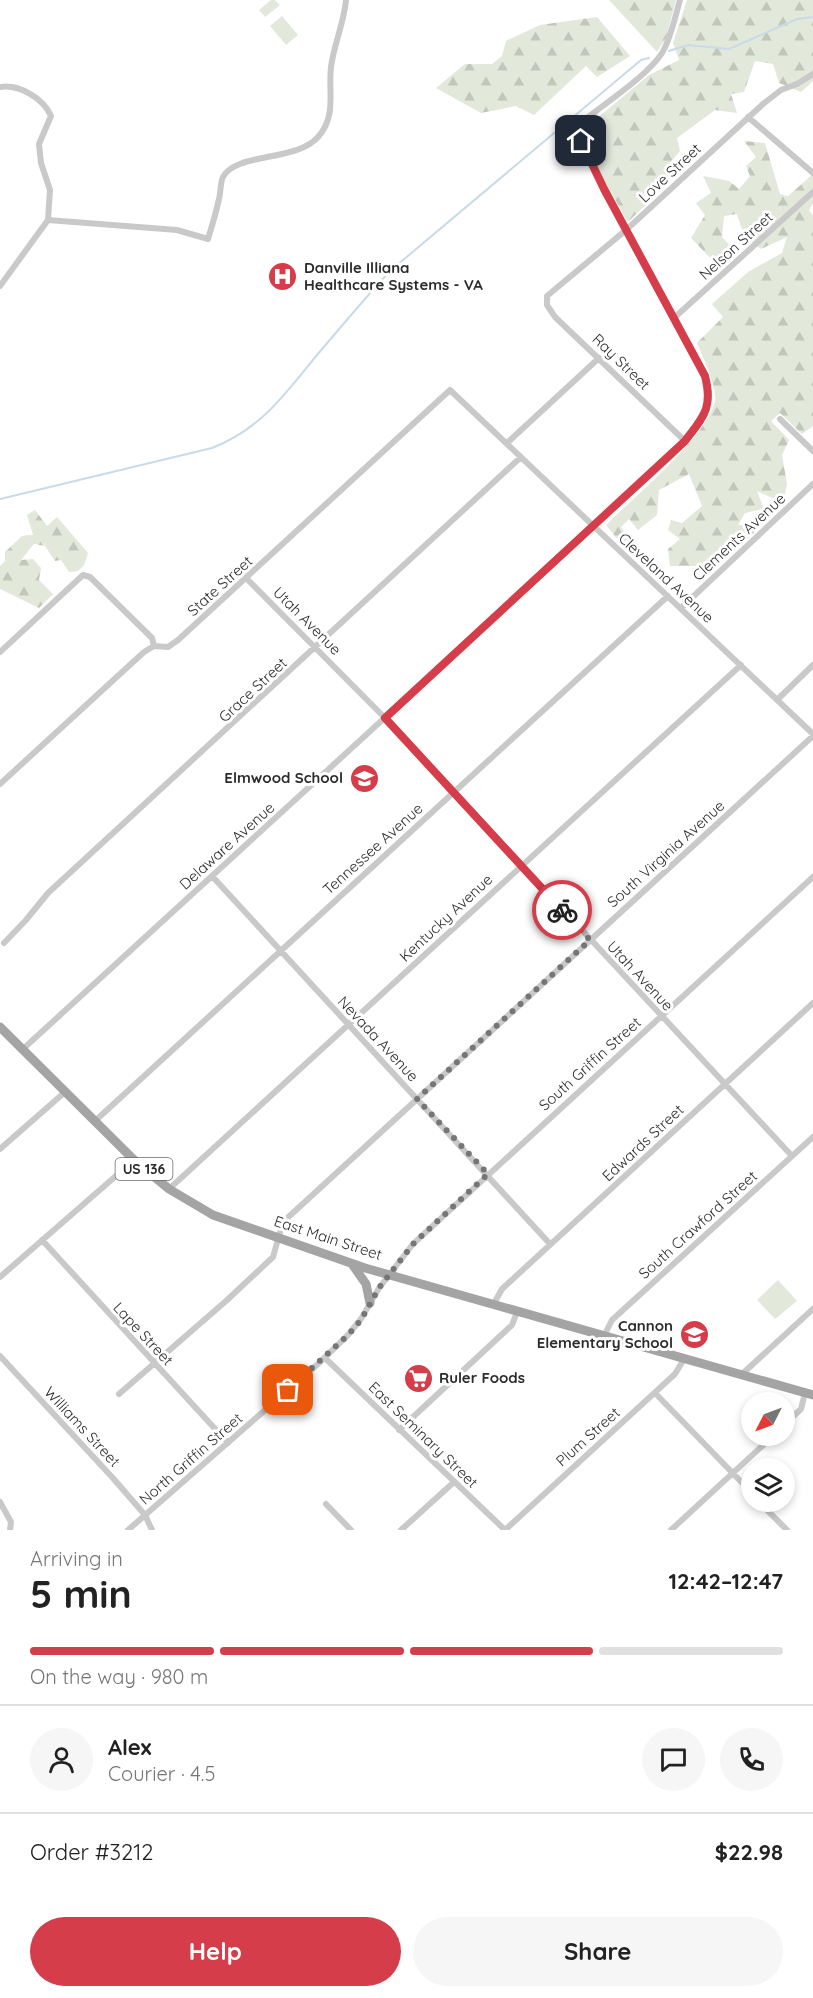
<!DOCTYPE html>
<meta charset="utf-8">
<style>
body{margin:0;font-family:Quicksand,sans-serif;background:#f6f6f6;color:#222;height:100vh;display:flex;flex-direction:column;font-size:22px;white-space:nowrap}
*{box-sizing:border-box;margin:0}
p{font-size:20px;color:#767676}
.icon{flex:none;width:33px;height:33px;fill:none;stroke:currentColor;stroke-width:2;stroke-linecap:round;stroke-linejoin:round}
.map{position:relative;height:1530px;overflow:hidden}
.panel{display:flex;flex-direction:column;background:#fff;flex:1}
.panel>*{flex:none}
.needle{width:39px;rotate:228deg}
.buttons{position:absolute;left:741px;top:1392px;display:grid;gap:12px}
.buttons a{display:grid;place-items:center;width:54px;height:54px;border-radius:50%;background:#fff;box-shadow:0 3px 9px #0003;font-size:30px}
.pin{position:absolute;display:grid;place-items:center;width:51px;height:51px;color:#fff;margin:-26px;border-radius:12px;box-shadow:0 3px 9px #0006}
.courier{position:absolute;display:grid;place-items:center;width:60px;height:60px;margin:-30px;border:4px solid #d43d49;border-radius:50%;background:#fff;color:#222;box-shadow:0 2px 8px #0007}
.head em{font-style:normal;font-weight:700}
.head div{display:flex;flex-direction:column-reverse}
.head{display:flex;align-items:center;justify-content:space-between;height:102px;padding:0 30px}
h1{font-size:39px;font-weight:700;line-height:45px}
.bar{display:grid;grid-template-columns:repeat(4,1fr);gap:9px 6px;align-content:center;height:72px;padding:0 30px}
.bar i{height:8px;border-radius:4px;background:#e0e0e0}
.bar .current{background:#d43d49}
.bar p{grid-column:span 4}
.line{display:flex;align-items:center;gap:15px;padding:0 30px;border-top:2px solid #e0e0e0}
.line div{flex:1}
.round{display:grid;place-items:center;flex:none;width:63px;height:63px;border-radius:32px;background:#f6f6f6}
.cta{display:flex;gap:12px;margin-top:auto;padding:12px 30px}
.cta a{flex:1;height:69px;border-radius:36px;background:#d43d49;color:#fff;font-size:24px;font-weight:700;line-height:69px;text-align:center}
.cta a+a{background:#f6f6f6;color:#222}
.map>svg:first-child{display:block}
.green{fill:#e2e8da}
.forest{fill:url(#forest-firs)}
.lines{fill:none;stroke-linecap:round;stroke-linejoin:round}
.stream{stroke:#c8dbe7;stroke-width:2}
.minor{stroke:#c9c9c9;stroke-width:6}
.primary{stroke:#a4a4a4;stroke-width:9}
.done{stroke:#767676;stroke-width:6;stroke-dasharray:0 10.8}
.route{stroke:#d43d49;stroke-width:8}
.labels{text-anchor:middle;stroke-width:6;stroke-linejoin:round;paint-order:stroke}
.shield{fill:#fff;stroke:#6b6b6b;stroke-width:1.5}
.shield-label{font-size:14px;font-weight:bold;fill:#2c2c2c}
.street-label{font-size:15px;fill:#2c2c2c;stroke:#fff}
.poi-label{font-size:15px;font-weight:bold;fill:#2c2c2c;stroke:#fff;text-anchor:start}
</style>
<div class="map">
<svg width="813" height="1530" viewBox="0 0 813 1530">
<defs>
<pattern id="forest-firs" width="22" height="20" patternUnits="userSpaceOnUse" patternTransform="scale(1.5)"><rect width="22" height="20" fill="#e2e8da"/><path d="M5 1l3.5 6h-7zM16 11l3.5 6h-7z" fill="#c2c7bb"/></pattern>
</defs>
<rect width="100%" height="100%" fill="#fff"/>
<!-- green -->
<path class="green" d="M 271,0 L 275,0 L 280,5 L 265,17 L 259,10 Z
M 282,16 L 298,35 L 286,45 L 270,26 Z
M 778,1280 L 797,1301 L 775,1319 L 757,1300 Z"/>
<!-- forest -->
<path class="forest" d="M 609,0 L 676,0 L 666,38 L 657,52 Z
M 687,0 L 813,0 L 813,81 L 801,92 L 779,83 L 773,64 L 755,61 L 744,92 L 731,94 L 737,113 L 715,110 L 677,138 L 680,151 L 669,164 L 674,173 L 661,190 L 628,222 L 602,177 L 587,141 L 590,124 L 649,75 L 679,60 L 673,43 Z
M 597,17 L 630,56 L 597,77 L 586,66 L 534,115 L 516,106 L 481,113 L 436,88 L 465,64 L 492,64 L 502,56 L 506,41 L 540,25 Z
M 744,141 L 765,143 L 780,194 L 788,196 L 813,174 L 813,202 L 809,211 L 813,215 L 813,426 L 802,434 L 780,413 L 771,421 L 789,440 L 782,455 L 787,484 L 783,503 L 757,491 L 764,509 L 745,513 L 738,525 L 756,525 L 757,530 L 719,566 L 670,566 L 668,549 L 680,539 L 668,530 L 671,520 L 682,523 L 702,506 L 689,474 L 659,490 L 657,515 L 638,530 L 629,519 L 621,527 L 629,538 L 622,545 L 606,525 C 631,500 711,433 715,400 C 717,387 702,355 697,343 L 723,317 L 712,304 L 748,272 L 782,253 L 787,237 L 761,249 L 744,236 L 737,214 L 724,216 L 722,237 L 736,252 L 719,267 L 691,238 L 705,215 L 696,203 L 711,193 L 703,176 L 729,181 L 739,189 L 750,176 L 746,166 L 756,157 Z
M 35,510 L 47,526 L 57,517 L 88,553 L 84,565 L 78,571 L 69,572 L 61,560 L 55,561 L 45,546 L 34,544 L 21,560 L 33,559 L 41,568 L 39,580 L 53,594 L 39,608 L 0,589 L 0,566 L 5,561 L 5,552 L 22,536 L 33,535 L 27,515 Z"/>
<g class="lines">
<!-- stream -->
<path class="stream" d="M 669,51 L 688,45 L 729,49 L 797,19 L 813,17
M 0,499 L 212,448 C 261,429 285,394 317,355 C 341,327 365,298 390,271 L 641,60 L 649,58"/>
<!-- minor -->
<path class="minor" d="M 0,87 C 19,84 43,98 51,116 L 39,144 L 41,163 L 50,190 L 48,220 L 0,286
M 748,117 L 813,173
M 48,220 L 177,230 L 208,239 C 212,226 216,213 219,199 C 221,192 220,183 223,177 C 237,152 296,162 318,137 C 337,116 328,91 331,67 C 334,44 344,23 346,0
M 674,318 L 813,192
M 780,419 L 813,451
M 685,441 L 555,317 L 547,305 L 547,296 L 626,230 L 763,104 L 781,90 L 797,84 L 813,74
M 507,443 L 599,358
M 246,578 L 385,718 L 792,1156
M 681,608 L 813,484
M 0,652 L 83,575 L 90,577 L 152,638 L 154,646
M 777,700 L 813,665
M 0,784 L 144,652 L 154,646 L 168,647 L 178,640 L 450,390 L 813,734
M 212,876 L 550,1244
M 4,943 L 26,920 L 48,893 L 521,457
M 23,1049 L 628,495 C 652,473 701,435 708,403 C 711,394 707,385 705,376 L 604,189 L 581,141 L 582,130 L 587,118 C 607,102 649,74 662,53 C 671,38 675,17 680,0
M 95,1121 L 668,596
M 0,1149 L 65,1092
M 169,1189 L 741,665
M 42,1240 L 228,1443
M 0,1277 L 125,1168 L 133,1159
M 493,1305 L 502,1289 L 813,1003
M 604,1336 L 612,1320 L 813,1137
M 0,1356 L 112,1477 L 145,1515 L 152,1530
M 325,1358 L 505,1530
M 741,1375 L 813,1309
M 655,1393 L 752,1493
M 119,1394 L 226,1301 L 273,1257 L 283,1222 L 813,736
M 784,1425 L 801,1409 L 805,1393
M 399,1430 L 512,1325 L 517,1312
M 0,1502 L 11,1522 L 10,1530
M 759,1502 L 787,1530
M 326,1504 L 351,1530
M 128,1530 L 319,1363 L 348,1335 L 361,1319 L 379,1288 L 413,1244 L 813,877
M 401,1530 L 454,1482
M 505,1530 L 675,1374 L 684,1359
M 671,1530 L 773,1436"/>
<!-- primary -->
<path class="primary" d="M 0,1027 L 133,1159 L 169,1189 L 213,1215 L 365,1268 L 813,1395
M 352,1264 L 366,1284 L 370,1303"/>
</g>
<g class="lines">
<!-- done -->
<path class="done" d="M 288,1390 L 348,1335 L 361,1320 L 379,1288 L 413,1244 L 488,1174 L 417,1099 L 590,940 L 562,910"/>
<!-- route -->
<path class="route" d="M 562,910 L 385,718 L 685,441 C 704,416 713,408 705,376 L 604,189 L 581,141"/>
</g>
<!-- icons -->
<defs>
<symbol id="hospital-disc" viewBox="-11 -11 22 22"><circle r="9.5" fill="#d43d49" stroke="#fff"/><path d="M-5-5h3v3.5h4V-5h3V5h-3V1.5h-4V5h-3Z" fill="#fff"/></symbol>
<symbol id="school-disc" viewBox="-11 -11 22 22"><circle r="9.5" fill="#d43d49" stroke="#fff"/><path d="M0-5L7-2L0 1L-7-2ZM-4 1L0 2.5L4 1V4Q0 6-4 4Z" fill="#fff"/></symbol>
<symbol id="supermarket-disc" viewBox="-11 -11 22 22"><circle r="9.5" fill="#d43d49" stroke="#fff"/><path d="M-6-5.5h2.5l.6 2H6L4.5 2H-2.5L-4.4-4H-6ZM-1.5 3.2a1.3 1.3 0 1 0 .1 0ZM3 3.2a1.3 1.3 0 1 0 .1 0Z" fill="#fff"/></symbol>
</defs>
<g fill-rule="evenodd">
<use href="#hospital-disc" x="266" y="260" width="33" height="33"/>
<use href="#school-disc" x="348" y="762" width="33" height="33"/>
<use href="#school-disc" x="678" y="1318" width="33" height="33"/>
<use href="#supermarket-disc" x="402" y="1362" width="33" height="33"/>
</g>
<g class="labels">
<!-- shield labels -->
<rect class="shield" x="115.5" y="1158" width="57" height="22" rx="4.5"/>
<g class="shield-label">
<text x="144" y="1174">US 136</text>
</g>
<!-- street labels -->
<g class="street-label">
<text transform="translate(670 173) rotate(-43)" y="5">Love Street</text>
<text transform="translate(736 246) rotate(-42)" y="5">Nelson Street</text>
<text transform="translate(621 362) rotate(44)" y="5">Ray Street</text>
<text transform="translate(739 537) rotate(-43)" y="5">Clements Avenue</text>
<text transform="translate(666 578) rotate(43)" y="5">Cleveland Avenue</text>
<text transform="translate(220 586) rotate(-42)" y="5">State Street</text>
<text transform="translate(307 621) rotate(45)" y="5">Utah Avenue</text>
<text transform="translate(253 690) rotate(-43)" y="5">Grace Street</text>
<text transform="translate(227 846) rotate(-42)" y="5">Delaware Avenue</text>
<text transform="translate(373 849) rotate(-42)" y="5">Tennessee Avenue</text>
<text transform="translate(666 854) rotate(-42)" y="5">South Virginia Avenue</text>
<text transform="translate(446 918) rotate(-43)" y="5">Kentucky Avenue</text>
<text transform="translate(640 976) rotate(47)" y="5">Utah Avenue</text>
<text transform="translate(378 1039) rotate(47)" y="5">Nevada Avenue</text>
<text transform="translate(590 1064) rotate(-42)" y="5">South Griffin Street</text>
<text transform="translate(643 1143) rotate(-43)" y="5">Edwards Street</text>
<text transform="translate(698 1225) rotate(-42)" y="5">South Crawford Street</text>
<text transform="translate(328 1238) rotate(18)" y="5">East Main Street</text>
<text transform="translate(143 1334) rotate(47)" y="5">Lape Street</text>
<text transform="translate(82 1427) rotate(47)" y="5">Williams Street</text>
<text transform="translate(423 1435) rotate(44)" y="5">East Seminary Street</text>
<text transform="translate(588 1437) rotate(-42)" y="5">Plum Street</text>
<text transform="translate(191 1459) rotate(-41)" y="5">North Griffin Street</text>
</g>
<!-- poi labels -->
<g class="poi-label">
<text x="304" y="273">Danville Illiana<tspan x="304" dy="17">Healthcare Systems - VA</tspan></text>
<text x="343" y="783" text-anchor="end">Elmwood School</text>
<text x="673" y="1331" text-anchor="end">Cannon<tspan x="673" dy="17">Elementary School</tspan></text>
<text x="439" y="1383">Ruler Foods</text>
</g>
</g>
</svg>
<div class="buttons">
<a><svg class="needle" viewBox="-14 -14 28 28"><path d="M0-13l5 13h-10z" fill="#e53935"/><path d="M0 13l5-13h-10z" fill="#767676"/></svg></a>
<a><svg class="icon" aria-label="layers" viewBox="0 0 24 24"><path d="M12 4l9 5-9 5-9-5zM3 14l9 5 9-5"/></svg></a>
</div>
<div class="pin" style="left:288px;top:1390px;background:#ea580c"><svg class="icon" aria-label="bag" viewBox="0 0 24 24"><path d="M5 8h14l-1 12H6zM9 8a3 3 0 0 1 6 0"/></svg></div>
<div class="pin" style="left:581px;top:141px;background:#1f2937"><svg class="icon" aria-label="home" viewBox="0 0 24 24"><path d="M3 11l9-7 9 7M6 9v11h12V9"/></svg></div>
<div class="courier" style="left:562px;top:910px"><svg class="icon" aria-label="bike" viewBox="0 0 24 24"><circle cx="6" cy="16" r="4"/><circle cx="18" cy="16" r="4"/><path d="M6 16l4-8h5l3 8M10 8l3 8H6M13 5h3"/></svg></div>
</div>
<section class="panel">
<div class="head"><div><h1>5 min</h1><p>Arriving in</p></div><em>12:42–12:47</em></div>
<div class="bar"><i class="current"></i><i class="current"></i><i class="current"></i><i></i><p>On the way · 980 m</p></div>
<div class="line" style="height:108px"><a class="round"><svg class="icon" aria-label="person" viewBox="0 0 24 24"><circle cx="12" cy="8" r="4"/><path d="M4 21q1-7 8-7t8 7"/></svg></a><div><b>Alex</b><p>Courier · 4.5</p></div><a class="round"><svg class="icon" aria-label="chat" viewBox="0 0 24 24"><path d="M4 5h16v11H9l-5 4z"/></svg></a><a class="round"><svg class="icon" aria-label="phone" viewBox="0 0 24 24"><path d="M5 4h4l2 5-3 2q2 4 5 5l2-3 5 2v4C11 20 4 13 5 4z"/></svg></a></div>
<div class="line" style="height:78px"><div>Order #3212</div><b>$22.98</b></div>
<div class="cta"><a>Help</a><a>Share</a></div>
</section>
